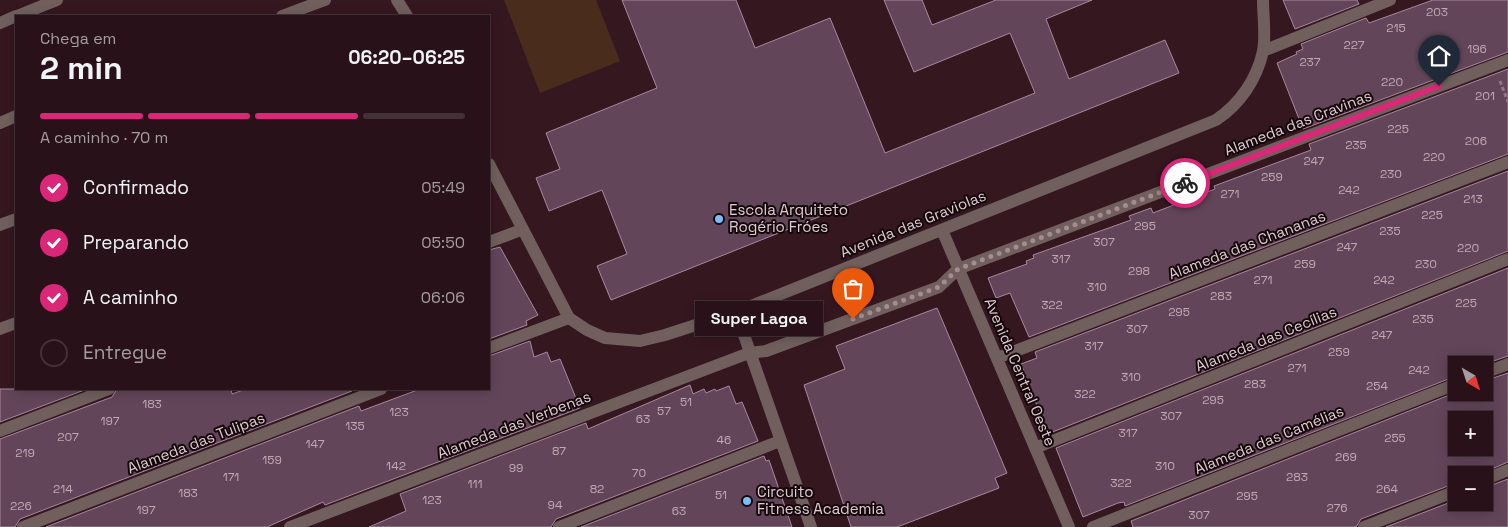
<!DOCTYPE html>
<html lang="pt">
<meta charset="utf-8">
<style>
body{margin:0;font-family:"Space Grotesk",sans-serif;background:#341f25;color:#f1f3f6;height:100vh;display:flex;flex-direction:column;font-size:19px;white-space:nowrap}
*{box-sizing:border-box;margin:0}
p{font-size:16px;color:#a59da2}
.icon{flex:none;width:28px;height:28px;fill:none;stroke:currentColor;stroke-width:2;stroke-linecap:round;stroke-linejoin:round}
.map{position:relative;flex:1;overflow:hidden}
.sheet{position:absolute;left:15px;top:15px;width:475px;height:375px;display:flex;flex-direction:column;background:#281118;border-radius:0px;box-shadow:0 2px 12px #0003,0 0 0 1px #443137}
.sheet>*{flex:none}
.needle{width:32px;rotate:141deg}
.tools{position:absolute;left:1448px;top:356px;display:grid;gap:10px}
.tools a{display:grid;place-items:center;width:45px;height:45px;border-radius:0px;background:#281118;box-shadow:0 2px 12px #0003,0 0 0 1px #443137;font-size:25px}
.pin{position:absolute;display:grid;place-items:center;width:42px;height:42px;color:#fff;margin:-51px -21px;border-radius:50% 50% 50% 0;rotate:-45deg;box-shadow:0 0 5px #0007}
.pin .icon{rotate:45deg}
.courier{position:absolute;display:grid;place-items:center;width:50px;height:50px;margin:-25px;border:4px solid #db2777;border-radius:50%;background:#fff;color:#222;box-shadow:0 1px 6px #0007}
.bubble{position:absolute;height:35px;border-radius:0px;background:#281118;box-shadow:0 2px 12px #0003,0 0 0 1px #443137;font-size:16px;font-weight:800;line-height:35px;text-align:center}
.overview em{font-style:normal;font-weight:800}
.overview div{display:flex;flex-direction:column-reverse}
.overview{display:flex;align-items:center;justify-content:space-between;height:85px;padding:0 25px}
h1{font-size:32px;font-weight:800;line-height:38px}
.bar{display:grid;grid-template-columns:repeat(4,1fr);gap:8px 5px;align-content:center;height:60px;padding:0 25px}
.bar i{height:6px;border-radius:4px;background:#443137}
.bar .selected{background:#db2777}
.bar p{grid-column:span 4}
ol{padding:0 25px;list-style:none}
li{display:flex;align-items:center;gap:15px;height:55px}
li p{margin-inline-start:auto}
li .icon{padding:5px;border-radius:50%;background:#db2777;color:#fff;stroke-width:4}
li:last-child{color:#a59da2}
li i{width:28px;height:28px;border:2px solid #443137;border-radius:50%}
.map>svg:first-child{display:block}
.green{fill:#4a2c1c}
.building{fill:#624559;stroke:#a8889e;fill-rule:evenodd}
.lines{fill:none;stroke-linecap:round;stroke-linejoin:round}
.path{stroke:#927980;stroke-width:3;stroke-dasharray:4 2.5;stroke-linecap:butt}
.minor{stroke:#705f5d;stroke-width:12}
.done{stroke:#a48c92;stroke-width:5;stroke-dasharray:0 9}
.route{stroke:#db2777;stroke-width:6}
.poi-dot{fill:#78bff7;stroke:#14070b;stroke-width:2}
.labels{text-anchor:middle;stroke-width:4;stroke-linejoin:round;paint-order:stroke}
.number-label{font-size:12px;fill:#c0aab2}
.street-label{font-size:15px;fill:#e0cbd0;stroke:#14070b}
.poi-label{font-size:15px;fill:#e0cbd0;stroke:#14070b;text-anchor:start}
</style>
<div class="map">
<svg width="1508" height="527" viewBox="0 0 1508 527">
<rect width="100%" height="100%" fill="#351720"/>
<!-- green -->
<path class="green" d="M 504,0 L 596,0 L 620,61 L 540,93 Z"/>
<!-- building -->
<path class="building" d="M 622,0 L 736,0 L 755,48 L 830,18 L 885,153 L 1035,93 L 1010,33 L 914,72 L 884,0 L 922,0 L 932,25 L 996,0 L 1092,0 L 1046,19 L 1069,79 L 1165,40 L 1179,73 L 611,300 L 597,266 L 627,254 L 602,190 L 549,211 L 536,178 L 560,169 L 546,133 L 657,88 Z
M 1283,0 L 1357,0 L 1359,4 L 1295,29 Z
M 1433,0 L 1508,0 L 1508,52 L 1303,129 L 1277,63 L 1297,54 L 1296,52 L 1303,49 L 1301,44 L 1366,18 L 1369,23 Z
M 1508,69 L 1508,154 L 1029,337 L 1010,293 L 996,298 L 988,278 L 1027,264 L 1026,261 L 1034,258 L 1033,255 L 1131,220 L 1129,216 L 1151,208 L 1153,213 L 1215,189 L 1214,186 L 1311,150 L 1309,144 Z
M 1508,171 L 1508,251 L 1050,433 L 1046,429 L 1021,364 L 1037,358 L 1035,352 Z
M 500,247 L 538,315 L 526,321 L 527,325 L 489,339 L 489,250 Z
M 1508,268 L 1508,356 L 1482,365 L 1456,365 L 1456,376 L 1125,506 L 1124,502 L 1118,503 L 1083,517 L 1056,448 Z
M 937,308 L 1007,473 L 995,478 L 999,488 L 897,527 L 851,527 L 804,385 L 845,369 L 836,346 Z
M 530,341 L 534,357 L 547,352 L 551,362 L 560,359 L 580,408 L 325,505 L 323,502 L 267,527 L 46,527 L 359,406 L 361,411 L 420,389 L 489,389 L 489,356 Z
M 1508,373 L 1508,462 L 1478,475 L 1456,475 L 1456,483 L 1361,519 L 1356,527 L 1133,527 L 1131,521 L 1457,392 L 1484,392 L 1484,381 ZM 1456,420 L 1484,420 L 1484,448 L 1456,448 Z
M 690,385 L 693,394 L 704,389 L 706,393 L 715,389 L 716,391 L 729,386 L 736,404 L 742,402 L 758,441 L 556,519 L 551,527 L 369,527 L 406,511 L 400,494 L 586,423 L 588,429 Z
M 0,389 L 87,389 L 0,422 Z
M 117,389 L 231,389 L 232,394 L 246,389 L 351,389 L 352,391 L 20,519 L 15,527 L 0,527 L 0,439 L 112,397 Z
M 764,456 L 766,461 L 769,460 L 792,527 L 581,527 Z
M 1508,479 L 1508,527 L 1386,527 L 1456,500 L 1456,502 L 1484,502 L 1484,488 Z"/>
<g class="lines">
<!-- path -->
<path class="path" d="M 1500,81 L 1508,102"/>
<!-- minor -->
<path class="minor" d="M 397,0 L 407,16
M 17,16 L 57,0
M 282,16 L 325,0
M 0,23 L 16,16
M 1263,51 L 1390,0
M 0,123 L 16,116
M 489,164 L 569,318 L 587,330 L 605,338 L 640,341 L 665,335 L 736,312 L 1216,120 C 1240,104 1257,79 1263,51 C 1266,35 1263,16 1263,0
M 0,225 L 16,219
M 942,230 L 1069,527
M 489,242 L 521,230
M 736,312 L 811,527
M 0,329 L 16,323
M 489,348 L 569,318
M 997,358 L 1508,162
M 1484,373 L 1508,364
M 0,431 L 109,389
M 1035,448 L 1508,259
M 1484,480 L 1508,470
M 23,527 L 381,389
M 290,527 L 749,353 L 766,351 L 939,287 L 958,269 L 1508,60
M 559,527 L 780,441
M 1093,527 L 1456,384
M 1364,527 L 1456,491"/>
</g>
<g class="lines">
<!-- done -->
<path class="done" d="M 853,319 L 939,287 L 958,269 L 1185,183"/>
<!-- route -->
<path class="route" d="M 1185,183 L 1439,86"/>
</g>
<!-- markers -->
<g class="poi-dot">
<circle cx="719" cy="219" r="5"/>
<circle cx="747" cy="501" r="5"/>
</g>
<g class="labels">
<!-- number labels -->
<g class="number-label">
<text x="1437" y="16">203</text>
<text x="1396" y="32">215</text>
<text x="1354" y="49">227</text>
<text x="1477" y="53">196</text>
<text x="1310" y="66">237</text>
<text x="1392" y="86">220</text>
<text x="1485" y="100">201</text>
<text x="1398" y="133">225</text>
<text x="1476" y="145">206</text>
<text x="1356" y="149">235</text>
<text x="1434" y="161">220</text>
<text x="1314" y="165">247</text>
<text x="1391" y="178">230</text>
<text x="1272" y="181">259</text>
<text x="1349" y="194">242</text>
<text x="1230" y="198">271</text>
<text x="1473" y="203">213</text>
<text x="1432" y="219">225</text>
<text x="1145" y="230">295</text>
<text x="1390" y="235">235</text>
<text x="1104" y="246">307</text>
<text x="1347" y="251">247</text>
<text x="1468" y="252">220</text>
<text x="1061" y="263">317</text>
<text x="1305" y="268">259</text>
<text x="1426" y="268">230</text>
<text x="1139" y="275">298</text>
<text x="1263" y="284">271</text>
<text x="1384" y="284">242</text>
<text x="1097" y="291">310</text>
<text x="1221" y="300">283</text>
<text x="1466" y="307">225</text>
<text x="1052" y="309">322</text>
<text x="1179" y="316">295</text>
<text x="1423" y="323">235</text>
<text x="1137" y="333">307</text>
<text x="1382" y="339">247</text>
<text x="1094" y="350">317</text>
<text x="1339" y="356">259</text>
<text x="1297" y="372">271</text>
<text x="1419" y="374">242</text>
<text x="1131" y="381">310</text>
<text x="1255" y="388">283</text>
<text x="1377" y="390">254</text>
<text x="1085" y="398">322</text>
<text x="1213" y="404">295</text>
<text x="686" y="406">51</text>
<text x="152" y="408">183</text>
<text x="664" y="415">57</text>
<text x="399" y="416">123</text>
<text x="1171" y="420">307</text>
<text x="643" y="423">63</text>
<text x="110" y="425">197</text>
<text x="355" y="430">135</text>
<text x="1128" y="437">317</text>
<text x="68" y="441">207</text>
<text x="1395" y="442">255</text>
<text x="724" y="444">46</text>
<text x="315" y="448">147</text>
<text x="559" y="455">87</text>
<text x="25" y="457">219</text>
<text x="1346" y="461">269</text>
<text x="272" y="464">159</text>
<text x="396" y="470">142</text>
<text x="1165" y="470">310</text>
<text x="516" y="472">99</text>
<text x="639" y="477">70</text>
<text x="231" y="481">171</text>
<text x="1297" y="481">283</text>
<text x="1121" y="487">322</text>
<text x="475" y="488">111</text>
<text x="63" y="493">214</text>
<text x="597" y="493">82</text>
<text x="1387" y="493">264</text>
<text x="188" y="497">183</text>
<text x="721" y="499">51</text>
<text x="1247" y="500">295</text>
<text x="432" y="504">123</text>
<text x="555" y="509">94</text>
<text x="21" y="510">226</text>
<text x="1337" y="512">276</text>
<text x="146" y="514">197</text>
<text x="679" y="515">63</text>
<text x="1199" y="519">307</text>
</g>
<!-- street labels -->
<g class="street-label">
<text transform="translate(1298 123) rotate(-21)" y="5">Alameda das Cravinas</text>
<text transform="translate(913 224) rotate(-22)" y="5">Avenida das Graviolas</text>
<text transform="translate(1247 245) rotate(-21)" y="5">Alameda das Chananas</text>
<text transform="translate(1266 339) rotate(-22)" y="5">Alameda das Cecílias</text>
<text transform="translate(1020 372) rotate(67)" y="5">Avenida Central Oeste</text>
<text transform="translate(514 425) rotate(-21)" y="5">Alameda das Verbenas</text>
<text transform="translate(1269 440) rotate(-22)" y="5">Alameda das Camélias</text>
<text transform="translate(196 443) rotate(-21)" y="5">Alameda das Tulipas</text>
</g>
<!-- poi labels -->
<g class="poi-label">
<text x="729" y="215">Escola Arquiteto<tspan x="729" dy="17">Rogério Fróes</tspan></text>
<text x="757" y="497">Circuito<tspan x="757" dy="17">Fitness Academia</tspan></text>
</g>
</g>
</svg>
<div class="tools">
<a><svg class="needle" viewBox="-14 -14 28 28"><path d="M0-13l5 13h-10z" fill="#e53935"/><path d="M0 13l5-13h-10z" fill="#a59da2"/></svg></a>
<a>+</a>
<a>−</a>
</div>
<div class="pin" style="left:853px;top:319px;background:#ea580c"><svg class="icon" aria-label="bag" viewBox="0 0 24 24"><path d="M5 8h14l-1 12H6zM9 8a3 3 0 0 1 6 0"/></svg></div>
<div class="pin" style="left:1439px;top:86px;background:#1f2937"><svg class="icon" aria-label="home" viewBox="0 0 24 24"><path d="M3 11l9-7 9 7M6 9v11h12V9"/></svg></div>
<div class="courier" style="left:1185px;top:183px"><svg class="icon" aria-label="bike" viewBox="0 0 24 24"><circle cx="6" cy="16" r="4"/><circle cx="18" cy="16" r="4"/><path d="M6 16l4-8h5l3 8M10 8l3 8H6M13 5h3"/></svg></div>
<div class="bubble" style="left:695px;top:301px;width:128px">Super Lagoa</div>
<section class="sheet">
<div class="overview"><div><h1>2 min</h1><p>Chega em</p></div><em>06:20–06:25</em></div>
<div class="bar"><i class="selected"></i><i class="selected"></i><i class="selected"></i><i></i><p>A caminho · 70 m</p></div>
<ol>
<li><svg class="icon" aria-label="check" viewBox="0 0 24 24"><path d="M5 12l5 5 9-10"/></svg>Confirmado<p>05:49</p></li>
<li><svg class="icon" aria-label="check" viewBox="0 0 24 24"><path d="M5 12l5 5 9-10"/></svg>Preparando<p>05:50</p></li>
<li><svg class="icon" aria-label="check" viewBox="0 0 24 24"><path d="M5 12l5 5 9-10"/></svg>A caminho<p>06:06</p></li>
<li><i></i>Entregue</li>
</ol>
</section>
</div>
